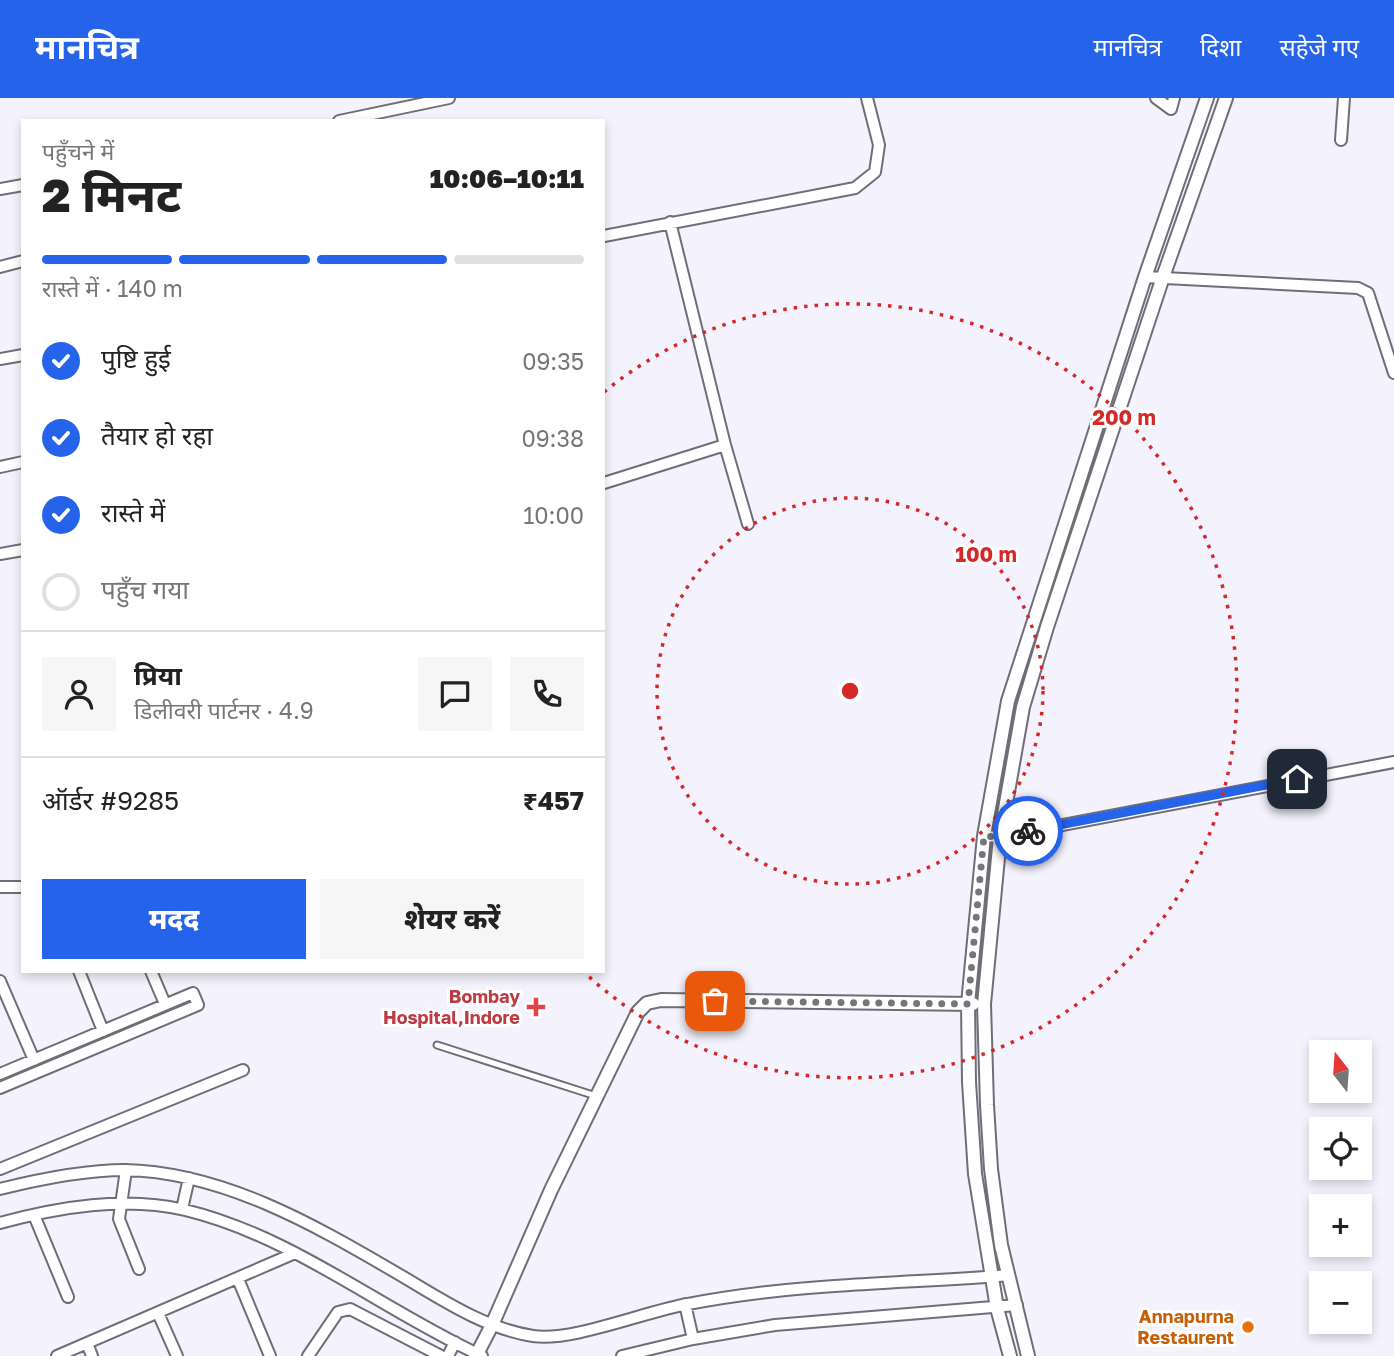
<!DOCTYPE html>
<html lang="hi">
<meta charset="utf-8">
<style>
body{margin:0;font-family:"Golos Text","Noto Sans Devanagari",sans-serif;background:#f6f6f6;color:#222;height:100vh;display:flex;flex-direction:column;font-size:26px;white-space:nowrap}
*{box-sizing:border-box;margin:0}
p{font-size:23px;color:#767676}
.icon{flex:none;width:38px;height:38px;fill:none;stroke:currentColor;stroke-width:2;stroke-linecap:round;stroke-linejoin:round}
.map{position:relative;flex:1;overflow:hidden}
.side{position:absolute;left:21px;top:21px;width:584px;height:854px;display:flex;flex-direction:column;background:#fff;border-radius:0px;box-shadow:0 4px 10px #0003}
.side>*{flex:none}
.needle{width:46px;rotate:343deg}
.controls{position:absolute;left:1309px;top:942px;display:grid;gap:14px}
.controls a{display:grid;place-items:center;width:63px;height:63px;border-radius:0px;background:#fff;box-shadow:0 4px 10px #0003;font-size:35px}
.pin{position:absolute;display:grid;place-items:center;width:60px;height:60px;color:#fff;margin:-30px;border-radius:14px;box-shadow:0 4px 10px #0006}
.courier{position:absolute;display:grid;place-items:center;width:70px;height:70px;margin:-35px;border:5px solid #2563eb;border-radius:50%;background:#fff;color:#222;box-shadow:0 2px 9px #0007}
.headline em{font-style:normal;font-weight:800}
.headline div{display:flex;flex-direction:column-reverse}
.headline{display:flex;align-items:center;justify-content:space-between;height:119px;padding:0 21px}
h1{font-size:46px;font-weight:800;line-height:52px}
.bar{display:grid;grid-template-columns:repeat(4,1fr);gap:10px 7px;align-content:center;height:84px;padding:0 21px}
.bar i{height:9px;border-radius:5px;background:#e0e0e0}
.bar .active{background:#2563eb}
.bar p{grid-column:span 4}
.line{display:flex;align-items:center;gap:18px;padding:0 21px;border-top:2px solid #e0e0e0}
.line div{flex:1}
.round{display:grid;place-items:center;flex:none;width:74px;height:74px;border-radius:0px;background:#f6f6f6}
ol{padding:0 21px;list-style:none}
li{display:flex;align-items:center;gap:21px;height:77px}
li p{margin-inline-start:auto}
li .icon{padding:7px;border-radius:50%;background:#2563eb;color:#fff;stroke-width:4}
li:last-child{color:#767676}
li i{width:38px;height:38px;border:4px solid #e0e0e0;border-radius:50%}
.action{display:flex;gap:14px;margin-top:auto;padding:14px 21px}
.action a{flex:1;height:80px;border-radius:0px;background:#2563eb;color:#fff;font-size:28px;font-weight:800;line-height:80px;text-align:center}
.action a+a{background:#f6f6f6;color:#222}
header{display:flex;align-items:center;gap:42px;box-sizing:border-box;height:98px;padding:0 35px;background:#2563eb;color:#fff}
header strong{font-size:33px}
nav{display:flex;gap:38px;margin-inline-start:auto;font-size:24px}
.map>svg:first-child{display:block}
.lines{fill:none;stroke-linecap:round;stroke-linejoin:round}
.service-casing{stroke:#6f6e77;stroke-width:9}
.minor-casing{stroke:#6f6e77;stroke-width:14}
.tertiary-casing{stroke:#6f6e77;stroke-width:16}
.service{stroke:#fff;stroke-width:5}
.minor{stroke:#fff;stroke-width:10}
.tertiary{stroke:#fff;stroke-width:12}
.done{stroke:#75757b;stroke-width:7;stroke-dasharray:0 12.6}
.route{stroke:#2563eb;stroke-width:9}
.ring{fill:none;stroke:#d62828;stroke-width:3.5;stroke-dasharray:3.5 7}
.health-dot{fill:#e0444e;stroke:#fff;stroke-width:2.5}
.food-dot{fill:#e8710a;stroke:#fff;stroke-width:2.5}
.labels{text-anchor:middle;stroke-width:6;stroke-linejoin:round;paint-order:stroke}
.health-label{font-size:18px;font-weight:bold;fill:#be3a42;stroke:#fff;text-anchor:end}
.food-label{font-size:18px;font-weight:bold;fill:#c56008;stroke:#fff;text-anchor:end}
.centre{fill:#d62828;stroke:#fff;stroke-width:3.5}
.ring-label{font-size:21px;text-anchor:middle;font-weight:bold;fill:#d62828;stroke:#fff;stroke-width:6;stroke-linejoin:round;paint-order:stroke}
</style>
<header>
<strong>मानचित्र</strong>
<nav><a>मानचित्र</a><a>दिशा</a><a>सहेजे गए</a></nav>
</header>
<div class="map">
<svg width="1394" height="1258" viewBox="0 0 1394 1258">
<rect width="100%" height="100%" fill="#f4f3fd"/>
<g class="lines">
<defs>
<path id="service" d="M 437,947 L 596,998"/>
<path id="minor" d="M 1156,0 L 1171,11 L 1174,0
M 339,23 L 449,0
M 1341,42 L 1344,0
M 0,91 L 23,87
M 670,124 L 725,347 L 748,426
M 604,138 L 855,90 L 875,74 L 879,47 L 867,0
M 0,169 L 23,163
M 1145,179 L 1358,190 L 1368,195 L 1394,275
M 0,261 L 23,257
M 0,369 L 23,364
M 604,385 L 725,347
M 0,456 L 23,452
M 984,738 L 1000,739 L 1394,664
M 0,789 L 23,789
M 79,873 L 103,933
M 151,873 L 165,906
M 0,883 L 34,962
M 0,976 L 193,895 L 198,907 L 0,990
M 0,1071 L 243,972
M 126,1072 L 119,1121 L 139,1171
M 0,1091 C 40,1081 84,1072 125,1072 C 222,1074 313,1126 395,1174 C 438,1199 482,1230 533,1238 C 572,1244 646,1213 688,1206 C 741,1196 796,1190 850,1187 C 903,1183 956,1182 1009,1177
M 182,1111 L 189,1080
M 34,1117 L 68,1199
M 0,1125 C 59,1109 124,1098 185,1112 C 293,1138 382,1212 482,1258
M 238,1181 L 270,1258
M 685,1206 L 693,1241
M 158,1215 L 177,1258
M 87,1245 L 92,1258
M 57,1258 L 295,1155
M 308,1258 L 338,1214 L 350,1211 L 441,1258
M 448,1258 L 455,1244
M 622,1258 L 693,1241 L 775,1227 L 1017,1207"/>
<path id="tertiary" d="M 476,1258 L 492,1227 L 551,1092 L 638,914 L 647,905 L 661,902 L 973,906
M 1010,1258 L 997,1210 L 975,1076 L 969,984 L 968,906 L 984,738 L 1008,603 L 1145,179 L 1207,0
M 1028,1258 L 1001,1147 L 991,1071 L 987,1007 L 984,906 L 1000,739 L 1023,609 L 1047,529 L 1163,179 L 1226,0"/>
</defs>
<!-- service casing -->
<use href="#service" class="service-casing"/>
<!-- minor casing -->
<use href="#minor" class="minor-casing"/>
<!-- tertiary casing -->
<use href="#tertiary" class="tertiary-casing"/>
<!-- service -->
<use href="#service" class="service"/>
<!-- minor -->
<use href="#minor" class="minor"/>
<!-- tertiary -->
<use href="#tertiary" class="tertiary"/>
</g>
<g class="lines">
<!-- done -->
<path class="done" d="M 715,903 L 968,906 L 984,738 L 1000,739 L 1028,733"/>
<!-- route -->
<path class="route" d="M 1028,733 L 1297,681"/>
</g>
<!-- distance rings -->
<g class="ring">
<circle cx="850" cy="593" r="193"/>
<path d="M604 294A387 387 0 1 1 584 874"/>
</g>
<!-- markers -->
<path class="health-dot" d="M532.5 898.5h7v7h7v7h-7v7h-7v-7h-7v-7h7z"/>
<circle class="food-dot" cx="1248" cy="1229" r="7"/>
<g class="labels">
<!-- health labels -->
<g class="health-label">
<text x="520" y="905">Bombay<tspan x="520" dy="21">Hospital,Indore</tspan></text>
</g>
<!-- food labels -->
<g class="food-label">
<text x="1234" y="1225">Annapurna<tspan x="1234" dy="21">Restaurent</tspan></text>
</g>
</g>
<circle cx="850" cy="593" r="10" class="centre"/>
<g class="ring-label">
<text x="1124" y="327">200 m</text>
<text x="986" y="464">100 m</text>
</g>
</svg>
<div class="controls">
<a><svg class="needle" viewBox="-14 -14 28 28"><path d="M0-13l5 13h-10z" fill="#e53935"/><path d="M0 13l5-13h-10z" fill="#767676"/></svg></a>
<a><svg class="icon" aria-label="locate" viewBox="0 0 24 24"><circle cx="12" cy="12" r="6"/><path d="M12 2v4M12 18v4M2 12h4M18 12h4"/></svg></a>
<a>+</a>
<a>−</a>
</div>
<div class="pin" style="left:715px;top:903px;background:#ea580c"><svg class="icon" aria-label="bag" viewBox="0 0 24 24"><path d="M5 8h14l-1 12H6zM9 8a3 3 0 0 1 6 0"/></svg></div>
<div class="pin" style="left:1297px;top:681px;background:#1f2937"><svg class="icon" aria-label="home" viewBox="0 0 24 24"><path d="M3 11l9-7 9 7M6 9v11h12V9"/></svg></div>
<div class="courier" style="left:1028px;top:733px"><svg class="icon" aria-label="bike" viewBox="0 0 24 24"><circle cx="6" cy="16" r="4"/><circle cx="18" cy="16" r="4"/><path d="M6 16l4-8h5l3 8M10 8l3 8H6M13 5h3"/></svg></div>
<section class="side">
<div class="headline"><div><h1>2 मिनट</h1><p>पहुँचने में</p></div><em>10:06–10:11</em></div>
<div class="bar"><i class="active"></i><i class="active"></i><i class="active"></i><i></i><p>रास्ते में · 140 m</p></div>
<ol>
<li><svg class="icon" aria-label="check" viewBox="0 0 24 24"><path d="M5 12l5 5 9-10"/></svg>पुष्टि हुई<p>09:35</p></li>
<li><svg class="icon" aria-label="check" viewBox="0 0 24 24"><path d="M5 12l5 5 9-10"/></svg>तैयार हो रहा<p>09:38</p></li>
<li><svg class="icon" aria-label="check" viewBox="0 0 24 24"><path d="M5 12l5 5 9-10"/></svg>रास्ते में<p>10:00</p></li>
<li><i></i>पहुँच गया</li>
</ol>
<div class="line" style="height:126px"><a class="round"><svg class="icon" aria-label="person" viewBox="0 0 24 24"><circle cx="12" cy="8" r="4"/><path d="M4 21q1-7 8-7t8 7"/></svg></a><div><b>प्रिया</b><p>डिलीवरी पार्टनर · 4.9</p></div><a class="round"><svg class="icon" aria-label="chat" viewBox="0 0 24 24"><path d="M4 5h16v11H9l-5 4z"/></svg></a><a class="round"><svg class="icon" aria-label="phone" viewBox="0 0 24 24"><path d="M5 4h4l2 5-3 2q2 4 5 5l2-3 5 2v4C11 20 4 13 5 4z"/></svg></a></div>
<div class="line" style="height:91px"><div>ऑर्डर #9285</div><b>₹457</b></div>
<div class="action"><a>मदद</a><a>शेयर करें</a></div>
</section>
</div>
